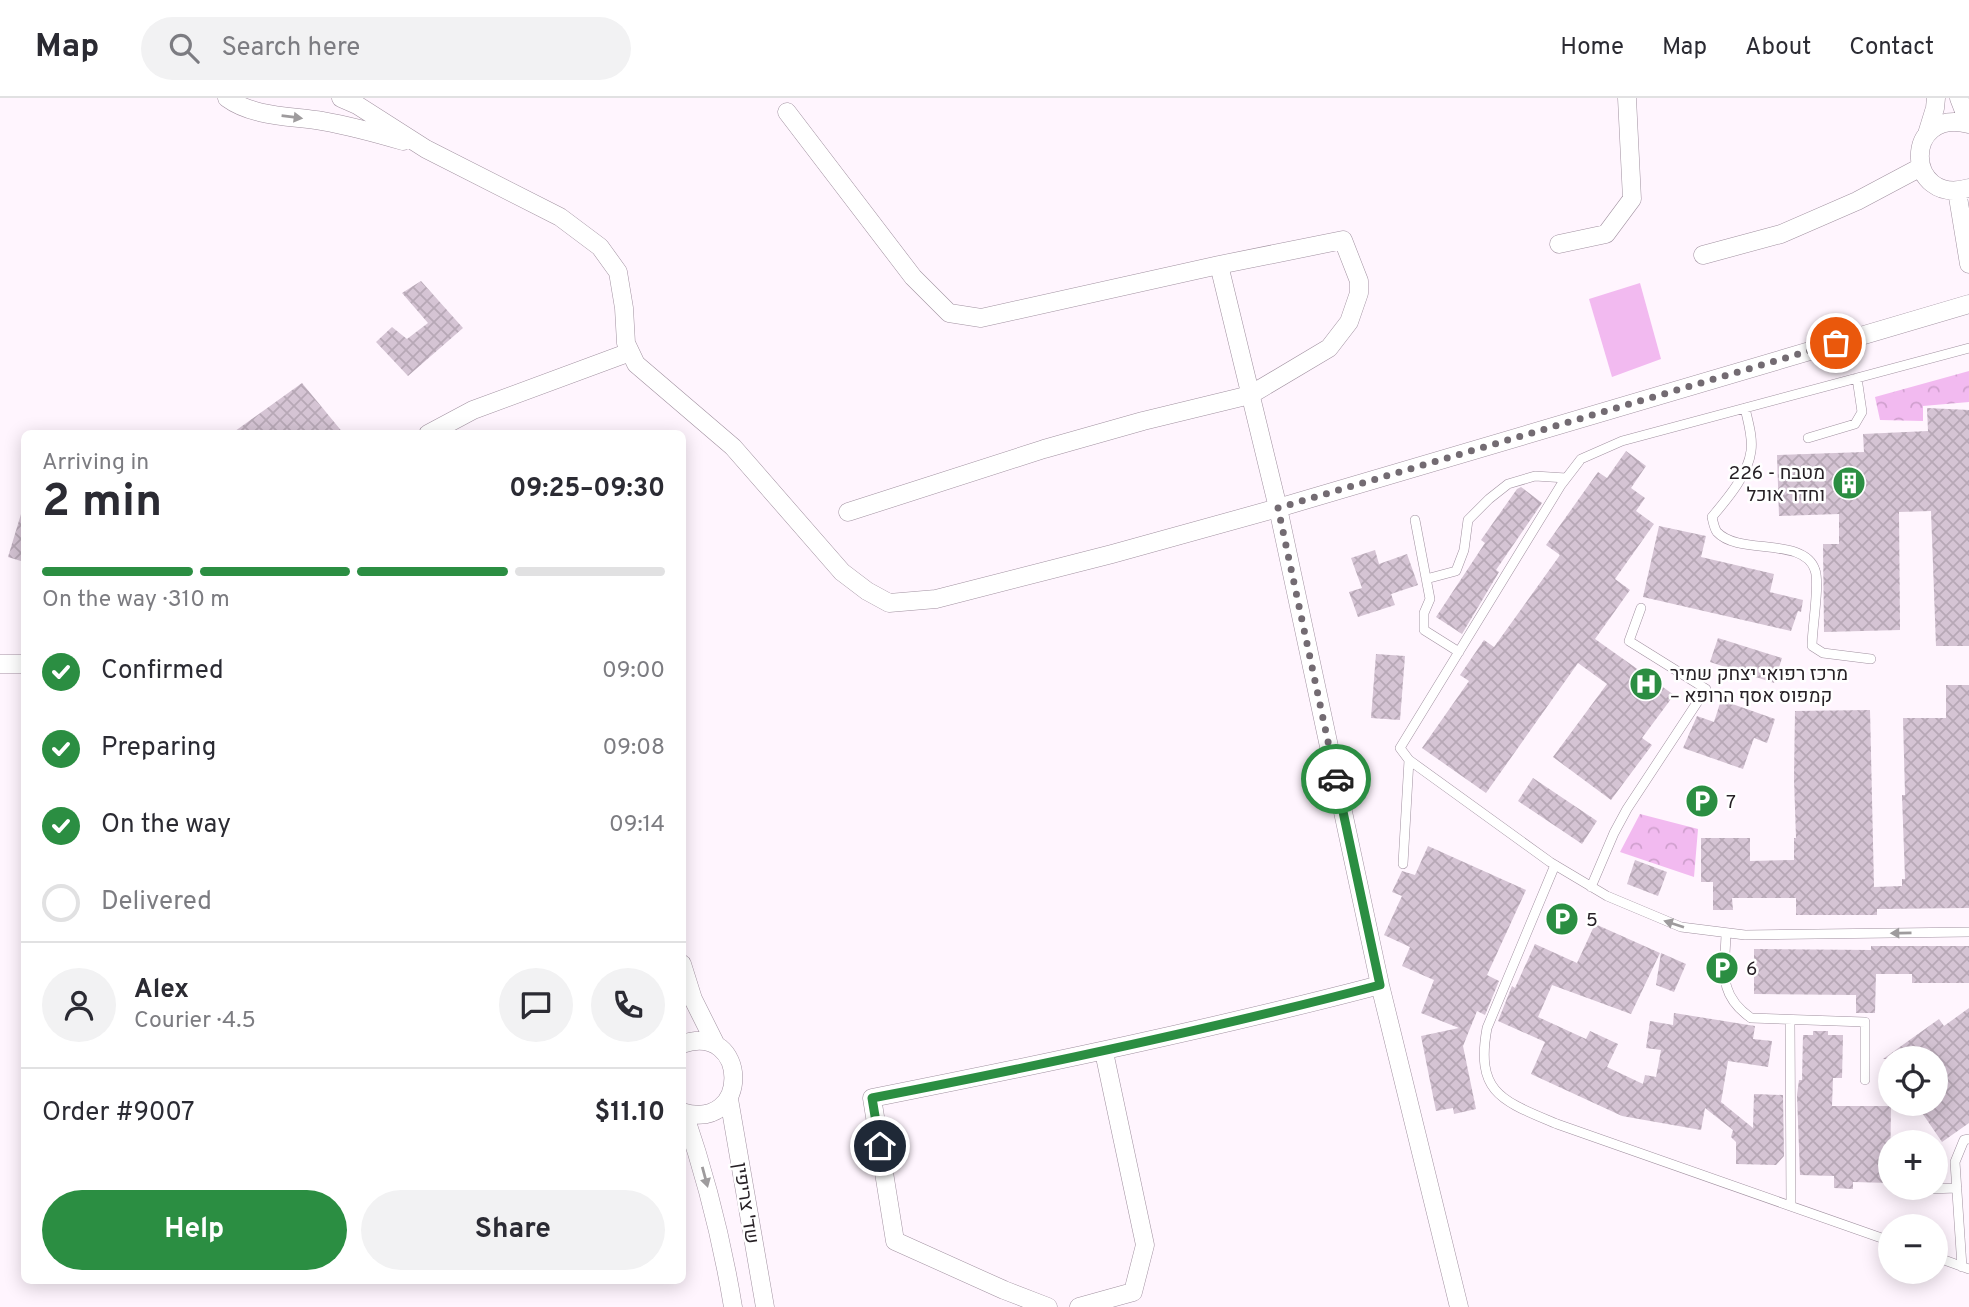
<!DOCTYPE html>
<meta charset="utf-8">
<style>
body{margin:0;font-family:Overpass,Heebo,sans-serif;background:#f2f2f3;color:#2b2b33;height:100vh;display:flex;flex-direction:column;font-size:26px;white-space:nowrap}
*{box-sizing:border-box;margin:0}
p{font-size:23px;color:#7c7c81}
.icon{flex:none;width:38px;height:38px;fill:none;stroke:currentColor;stroke-width:2;stroke-linecap:round;stroke-linejoin:round}
.map{position:relative;flex:1;overflow:hidden}
.side{position:absolute;left:21px;top:332px;width:665px;height:854px;display:flex;flex-direction:column;background:#fff;border-radius:10px;box-shadow:0 4px 18px #0003}
.side>*{flex:none}
.controls{position:absolute;left:1878px;top:948px;display:grid;gap:14px}
.controls a{display:grid;place-items:center;width:70px;height:70px;border-radius:50%;background:#fff;box-shadow:0 4px 18px #0003;font-size:35px}
.pin{position:absolute;display:grid;place-items:center;width:60px;height:60px;color:#fff;margin:-30px;border:4px solid #fff;border-radius:50%;box-shadow:0 2px 7px #0007}
.courier{position:absolute;display:grid;place-items:center;width:70px;height:70px;margin:-35px;border:5px solid #2b8e42;border-radius:50%;background:#fff;color:#222;box-shadow:0 2px 9px #0007}
.headline em{font-style:normal;font-weight:700}
.headline div{display:flex;flex-direction:column-reverse}
.headline{display:flex;align-items:center;justify-content:space-between;height:119px;padding:0 21px}
h1{font-size:46px;font-weight:700;line-height:52px}
.bar{display:grid;grid-template-columns:repeat(4,1fr);gap:10px 7px;align-content:center;height:84px;padding:0 21px}
.bar i{height:9px;border-radius:5px;background:#e1e1e2}
.bar .current{background:#2b8e42}
.bar p{grid-column:span 4}
.line{display:flex;align-items:center;gap:18px;padding:0 21px;border-top:2px solid #e1e1e2}
.line div{flex:1}
.round{display:grid;place-items:center;flex:none;width:74px;height:74px;border-radius:37px;background:#f2f2f3}
ol{padding:0 21px;list-style:none}
li{display:flex;align-items:center;gap:21px;height:77px}
li p{margin-inline-start:auto}
li .icon{padding:7px;border-radius:50%;background:#2b8e42;color:#fff;stroke-width:4}
li:last-child{color:#7c7c81}
li i{width:38px;height:38px;border:4px solid #e1e1e2;border-radius:50%}
.action{display:flex;gap:14px;margin-top:auto;padding:14px 21px}
.action a{flex:1;height:80px;border-radius:42px;background:#2b8e42;color:#fff;font-size:28px;font-weight:700;line-height:80px;text-align:center}
.action a+a{background:#f2f2f3;color:#2b2b33}
header{display:flex;align-items:center;gap:42px;box-sizing:border-box;height:98px;padding:0 35px;background:#fff;border-bottom:2px solid #e1e1e2}
header strong{font-size:33px}
nav{display:flex;gap:38px;margin-inline-start:auto;font-size:24px}
.search{width:490px;height:63px;background:#f2f2f3;display:flex;align-items:center;gap:18px;box-sizing:border-box;padding:0 24px;border-radius:38px;color:#7c7c81;font-size:26px}
.map>svg:first-child{display:block}
.park{fill:url(#park-crowns)}
.pitch{fill:#f2baf0}
.building{fill:url(#building-cross-hatch)}
.lines{fill:none;stroke-linecap:round;stroke-linejoin:round}
.lane-casing{stroke:#a191a0;stroke-width:10}
.street-casing{stroke:#a191a0;stroke-width:19}
.lane{stroke:#fff;stroke-width:9}
.street{stroke:#fff;stroke-width:18}
.oneway{fill:#9e9b9d}
.done{stroke:#736b72;stroke-width:7;stroke-dasharray:0 12.6}
.route{stroke:#2b8e42;stroke-width:9}
.labels{text-anchor:middle;stroke-width:5;stroke-linejoin:round;paint-order:stroke}
.poi-label{font-size:19px;fill:#272126;stroke:#fff;text-anchor:start}
.street-label{font-size:19px;fill:#272126;stroke:#fff}
</style>
<header>
<strong>Map</strong>
<div class="search"><svg class="icon" aria-label="search" viewBox="0 0 24 24"><circle cx="10" cy="10" r="6"/><path d="M15 15l6 6"/></svg>Search here</div>
<nav><a>Home</a><a>Map</a><a>About</a><a>Contact</a></nav>
</header>
<div class="map">
<svg width="1969" height="1209" viewBox="0 0 1969 1209">
<defs>
<pattern id="park-crowns" width="20" height="18" patternUnits="userSpaceOnUse" patternTransform="scale(1.75)"><rect width="20" height="18" fill="#f2baf0"/><path d="M2 6a3 3 0 1 1 6 0M12 15a3 3 0 1 1 6 0" fill="none" stroke="#d0a0ce"/></pattern>
<pattern id="building-cross-hatch" width="8" height="8" patternUnits="userSpaceOnUse" patternTransform="scale(1.75)"><rect width="8" height="8" fill="#d5c4d4"/><path d="M0 0l8 8M0 8l8-8" fill="none" stroke="#b7a8b6"/></pattern>
</defs>
<rect width="100%" height="100%" fill="#fff5fe"/>
<!-- park -->
<path class="park" d="M 1969,273 L 1969,304 L 1923,308 L 1923,323 L 1880,322 L 1875,299 Z
M 1640,716 L 1698,731 L 1694,779 L 1620,754 Z"/>
<!-- pitch -->
<path class="pitch" d="M 1640,185 L 1661,261 L 1612,279 L 1589,201 Z"/>
<!-- building -->
<path class="building" d="M 421,183 L 463,230 L 408,278 L 376,244 L 392,229 L 407,241 L 428,225 L 402,195 Z
M 302,285 L 344,336 L 231,336 Z
M 1927,310 L 1969,312 L 1969,548 L 1936,548 L 1931,413 L 1899,414 L 1900,532 L 1824,534 L 1823,446 L 1839,446 L 1839,416 L 1779,418 L 1777,357 L 1864,354 L 1863,336 L 1928,333 Z
M 1626,353 L 1646,368 L 1631,390 L 1645,400 L 1636,413 L 1654,426 L 1615,481 L 1630,492 L 1595,541 L 1674,597 L 1642,640 L 1652,647 L 1611,702 L 1553,659 L 1607,586 L 1578,565 L 1486,695 L 1422,650 L 1469,583 L 1460,577 L 1484,542 L 1494,549 L 1560,457 L 1546,447 L 1598,374 L 1607,380 Z
M 1521,389 L 1542,405 L 1496,472 L 1499,474 L 1462,536 L 1436,519 L 1485,445 L 1481,442 L 1517,391 Z
M 21,416 L 24,416 L 24,464 L 8,459 Z
M 1659,428 L 1706,438 L 1701,459 L 1774,476 L 1770,494 L 1803,502 L 1801,514 L 1798,513 L 1791,533 L 1643,499 Z
M 1375,452 L 1379,466 L 1407,456 L 1418,487 L 1391,496 L 1395,507 L 1358,519 L 1349,494 L 1362,490 L 1351,460 Z
M 1718,540 L 1782,560 L 1774,585 L 1710,564 Z
M 1376,556 L 1405,558 L 1400,622 L 1371,620 Z
M 1946,587 L 1969,587 L 1969,810 L 1877,811 L 1877,817 L 1796,817 L 1796,800 L 1732,800 L 1733,812 L 1713,812 L 1713,784 L 1701,784 L 1701,740 L 1750,740 L 1750,763 L 1794,762 L 1794,740 L 1796,740 L 1794,681 L 1795,613 L 1870,612 L 1874,789 L 1902,788 L 1902,781 L 1905,781 L 1902,697 L 1905,697 L 1903,620 L 1946,620 Z
M 1721,602 L 1775,621 L 1767,645 L 1754,640 L 1743,671 L 1683,650 L 1697,618 L 1714,624 Z
M 1533,680 L 1597,723 L 1582,746 L 1518,703 Z
M 1428,748 L 1526,792 L 1487,877 L 1499,883 L 1485,917 L 1477,913 L 1463,948 L 1476,1011 L 1454,1016 L 1453,1010 L 1436,1013 L 1421,938 L 1459,930 L 1421,915 L 1434,882 L 1402,868 L 1410,849 L 1384,837 L 1402,798 L 1392,794 L 1402,773 L 1415,777 Z
M 1635,762 L 1667,774 L 1658,798 L 1627,786 Z
M 1595,826 L 1660,855 L 1631,916 L 1552,887 L 1538,919 L 1586,941 L 1590,933 L 1618,946 L 1607,969 L 1643,986 L 1645,977 L 1656,979 L 1661,952 L 1646,950 L 1650,923 L 1673,927 L 1674,915 L 1755,928 L 1753,941 L 1772,943 L 1768,969 L 1728,963 L 1721,1004 L 1753,1030 L 1754,996 L 1783,997 L 1784,1058 L 1776,1067 L 1736,1066 L 1736,1044 L 1731,1039 L 1733,1032 L 1705,1010 L 1701,1032 L 1622,1018 L 1531,976 L 1545,944 L 1498,923 L 1512,888 L 1515,890 L 1535,846 L 1577,865 Z
M 1871,848 L 1969,848 L 1969,885 L 1912,885 L 1912,876 L 1876,876 L 1875,915 L 1856,915 L 1856,897 L 1754,896 L 1754,851 L 1871,852 Z
M 1661,855 L 1686,866 L 1674,894 L 1656,887 Z
M 1969,910 L 1969,1025 L 1942,1044 L 1916,1006 L 1936,1006 L 1936,961 L 1883,961 L 1939,921 L 1944,928 Z
M 1813,933 L 1828,933 L 1828,937 L 1843,937 L 1842,980 L 1833,980 L 1832,1008 L 1891,1008 L 1890,1085 L 1853,1084 L 1853,1091 L 1834,1090 L 1834,1078 L 1800,1077 L 1797,997 L 1799,982 L 1802,982 L 1803,937 L 1813,937 Z"/>
<g class="lines">
<defs>
<path id="lane" d="M 1969,250 L 1622,343 L 1581,361 L 1561,387 L 1400,650 L 1409,662 L 1550,764 L 1607,798 L 1681,829 L 1745,837 L 1969,834
M 1745,310 C 1748,324 1753,339 1751,353 C 1748,377 1727,401 1712,419 C 1713,423 1714,430 1717,434 C 1739,458 1804,438 1815,472 C 1820,486 1812,530 1812,548 L 1823,555 L 1871,561
M 1808,340 L 1855,326 L 1862,314 L 1857,280
M 1415,422 L 1430,501 L 1424,515 L 1424,532 L 1459,554
M 1426,481 L 1456,473 L 1464,452 L 1468,422 L 1489,401 L 1508,386 L 1535,378 L 1566,380
M 1403,766 L 1409,662
M 1555,767 L 1487,930 C 1475,996 1503,1003 1557,1026 L 1890,1143
M 1591,789 L 1614,735 L 1627,711 L 1706,591 L 1629,543 L 1641,510
M 1726,836 C 1725,873 1717,896 1751,920 L 1865,924 L 1865,982
M 1790,922 L 1791,1108
M 1929,1091 L 1957,1090
M 1936,1159 L 1969,1171
M 1962,1169 L 1955,1064 L 1964,1042 L 1969,1041"/>
<path id="street" d="M 227,0 C 253,19 291,18 322,23 C 350,28 376,35 403,43
M 341,0 L 357,7 L 426,51 L 560,119 L 600,149 L 618,174 L 624,210 L 626,245 L 636,266 L 733,349 L 842,474 L 867,493 L 889,505 L 936,501 L 1112,456 L 1278,410 L 1969,206
M 1959,0 L 1969,26
M 787,14 L 913,179 L 949,215 L 981,220 L 1219,167
M 1969,26 C 1902,9 1905,109 1969,90
M 1927,36 L 1935,10 L 1936,0
M 1957,93 L 1969,166
M 1559,146 L 1606,136 L 1632,101 L 1627,0
M 1703,157 L 1781,136 L 1857,103 L 1921,69
M 428,336 L 473,312 L 630,254
M 848,414 L 1044,351 L 1143,323 L 1250,297 L 1329,250 L 1349,224 L 1359,195 L 1359,183 L 1343,142 L 1219,167 L 1278,410 L 1380,887 L 1459,1209
M 0,566 L 24,566
M 682,866 L 693,901 L 716,947
M 682,946 C 749,923 752,1035 682,1014
M 729,1001 L 765,1209
M 684,1015 C 706,1079 722,1142 733,1209
M 1048,1209 L 1004,1192 L 895,1143 L 872,1000 C 1043,966 1212,931 1380,887
M 1079,1209 L 1133,1194 L 1145,1147 L 1104,954"/>
</defs>
<!-- lane casing -->
<use href="#lane" class="lane-casing"/>
<!-- street casing -->
<use href="#street" class="street-casing"/>
<!-- lane -->
<use href="#lane" class="lane"/>
<!-- street -->
<use href="#street" class="street"/>
</g>
<!-- one-way arrows -->
<defs><path id="oneway-solid" d="M-6-.8H1V-3.2L6.5 0L1 3.2V.8H-6Z" transform="scale(1.75)"/></defs>
<g class="oneway">
<use href="#oneway-solid" transform="translate(292 19) rotate(7)"/>
<use href="#oneway-solid" transform="translate(1674 826) rotate(-162)"/>
<use href="#oneway-solid" transform="translate(1901 835) rotate(179)"/>
<use href="#oneway-solid" transform="translate(705 1079) rotate(75)"/>
</g>
<g class="lines">
<!-- done -->
<path class="done" d="M 1336,681 L 1278,410 L 1836,245"/>
<!-- route -->
<path class="route" d="M 880,1048 L 872,1000 C 1043,967 1212,931 1380,887 L 1336,681"/>
</g>
<!-- icons -->
<defs>
<symbol id="building-disc" viewBox="-11 -11 22 22"><circle r="9.5" fill="#2b8e42" stroke="#fff"/><path d="M-4-6H4V6H1V3H-1V6H-4ZM-2.5-4.3h1.7v1.8h-1.7ZM.8-4.3h1.7v1.8H.8ZM-2.5-1h1.7V.8h-1.7ZM.8-1h1.7V.8H.8Z" fill="#fff"/></symbol>
<symbol id="hospital-disc" viewBox="-11 -11 22 22"><circle r="9.5" fill="#2b8e42" stroke="#fff"/><path d="M-5-5h3v3.5h4V-5h3V5h-3V1.5h-4V5h-3Z" fill="#fff"/></symbol>
<symbol id="parking-disc" viewBox="-11 -11 22 22"><circle r="9.5" fill="#2b8e42" stroke="#fff"/><path d="M-3.5-5.5H1a3.5 3.5 0 0 1 0 7H-1V5.5H-3.5ZM-1-3.4V-.6H.8a1.4 1.4 0 0 0 0-2.8Z" fill="#fff"/></symbol>
</defs>
<g fill-rule="evenodd">
<use href="#building-disc" x="1830" y="366" width="38" height="38"/>
<use href="#hospital-disc" x="1627" y="567" width="38" height="38"/>
<use href="#parking-disc" x="1683" y="684" width="38" height="38"/>
<use href="#parking-disc" x="1543" y="802" width="38" height="38"/>
<use href="#parking-disc" x="1703" y="851" width="38" height="38"/>
</g>
<g class="labels">
<!-- poi labels -->
<g class="poi-label">
<text x="1825" y="381" text-anchor="end">226 - מטבח<tspan x="1825" dy="22">וחדר אוכל</tspan></text>
<text x="1670" y="582">מרכז רפואי יצחק שמיר<tspan x="1670" dy="22">– קמפוס אסף הרופא</tspan></text>
<text x="1726" y="710">7</text>
<text x="1586" y="828">5</text>
<text x="1746" y="877">6</text>
</g>
<!-- street labels -->
<g class="street-label">
<text transform="translate(747 1105) rotate(81)" y="7">שד' צריפין</text>
</g>
</g>
</svg>
<div class="controls">
<a><svg class="icon" aria-label="locate" viewBox="0 0 24 24"><circle cx="12" cy="12" r="6"/><path d="M12 2v4M12 18v4M2 12h4M18 12h4"/></svg></a>
<a>+</a>
<a>−</a>
</div>
<div class="pin" style="left:1836px;top:245px;background:#ea580c"><svg class="icon" aria-label="bag" viewBox="0 0 24 24"><path d="M5 8h14l-1 12H6zM9 8a3 3 0 0 1 6 0"/></svg></div>
<div class="pin" style="left:880px;top:1048px;background:#1f2937"><svg class="icon" aria-label="home" viewBox="0 0 24 24"><path d="M3 11l9-7 9 7M6 9v11h12V9"/></svg></div>
<div class="courier" style="left:1336px;top:681px"><svg class="icon" aria-label="car" viewBox="0 0 24 24"><path d="M5 17H2v-5l4-1 3-4h7l3 4 3 1v5h-3M9 17h6M6 11h13"/><circle cx="7" cy="17" r="2"/><circle cx="17" cy="17" r="2"/></svg></div>
<section class="side">
<div class="headline"><div><h1>2 min</h1><p>Arriving in</p></div><em>09:25–09:30</em></div>
<div class="bar"><i class="current"></i><i class="current"></i><i class="current"></i><i></i><p>On the way · 310 m</p></div>
<ol>
<li><svg class="icon" aria-label="check" viewBox="0 0 24 24"><path d="M5 12l5 5 9-10"/></svg>Confirmed<p>09:00</p></li>
<li><svg class="icon" aria-label="check" viewBox="0 0 24 24"><path d="M5 12l5 5 9-10"/></svg>Preparing<p>09:08</p></li>
<li><svg class="icon" aria-label="check" viewBox="0 0 24 24"><path d="M5 12l5 5 9-10"/></svg>On the way<p>09:14</p></li>
<li><i></i>Delivered</li>
</ol>
<div class="line" style="height:126px"><a class="round"><svg class="icon" aria-label="person" viewBox="0 0 24 24"><circle cx="12" cy="8" r="4"/><path d="M4 21q1-7 8-7t8 7"/></svg></a><div><b>Alex</b><p>Courier · 4.5</p></div><a class="round"><svg class="icon" aria-label="chat" viewBox="0 0 24 24"><path d="M4 5h16v11H9l-5 4z"/></svg></a><a class="round"><svg class="icon" aria-label="phone" viewBox="0 0 24 24"><path d="M5 4h4l2 5-3 2q2 4 5 5l2-3 5 2v4C11 20 4 13 5 4z"/></svg></a></div>
<div class="line" style="height:91px"><div>Order #9007</div><b>$11.10</b></div>
<div class="action"><a>Help</a><a>Share</a></div>
</section>
</div>
